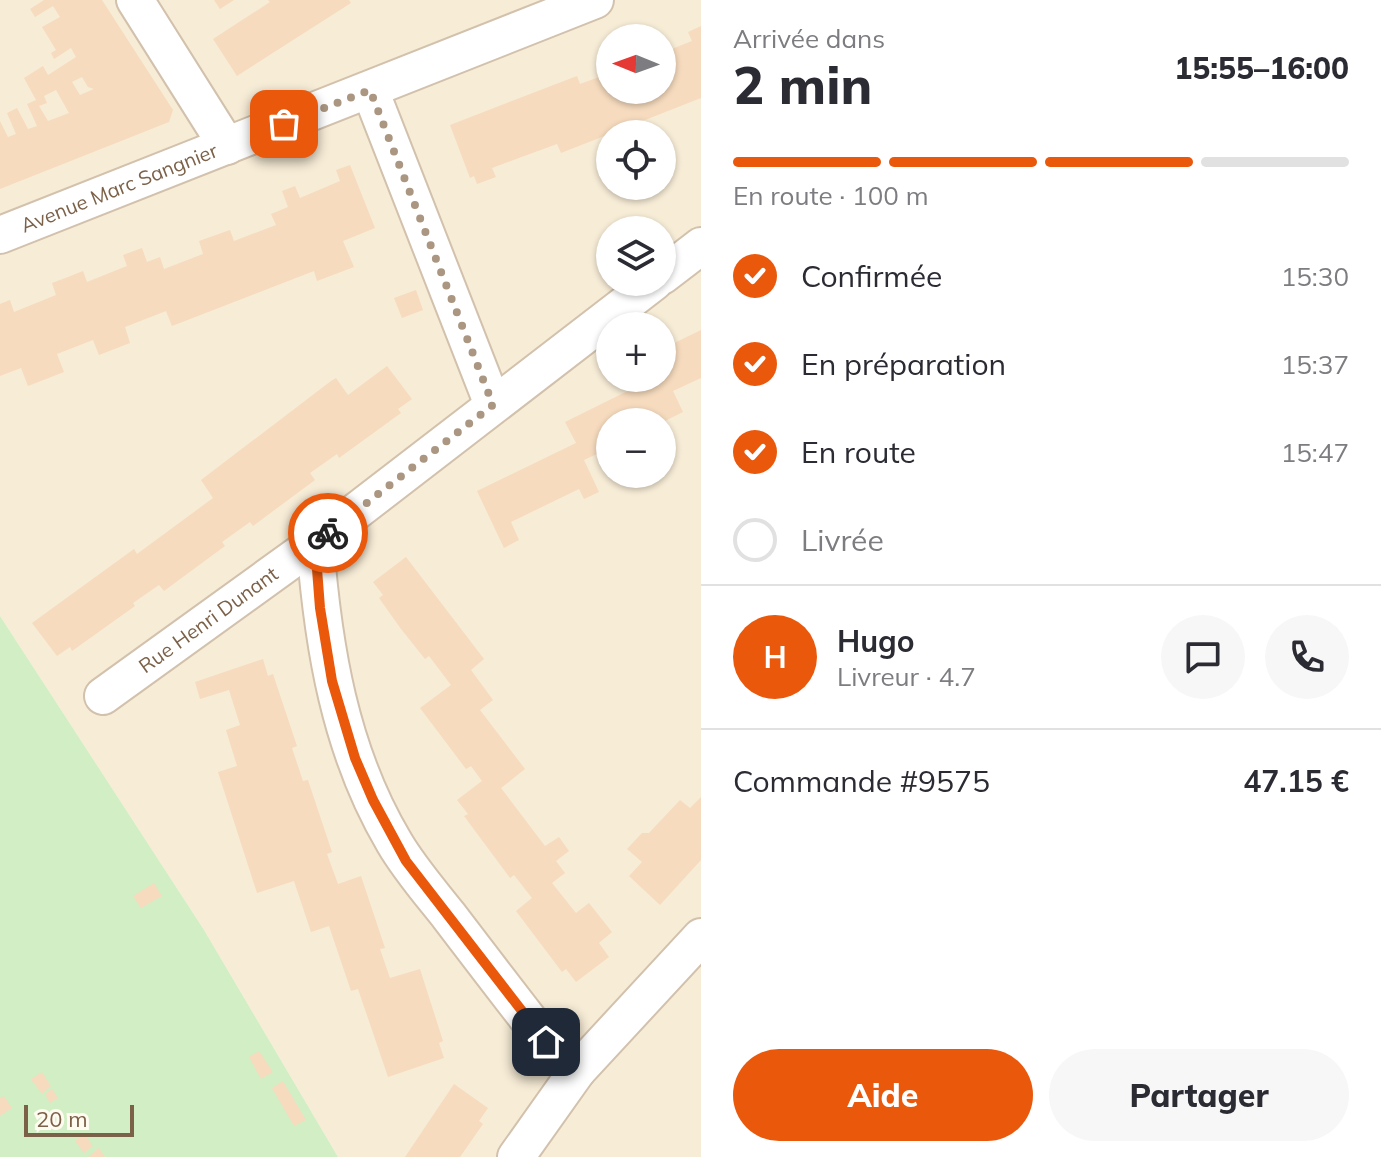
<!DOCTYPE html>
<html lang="fr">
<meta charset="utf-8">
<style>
body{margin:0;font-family:Mulish,sans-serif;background:#f7f7f7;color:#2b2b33;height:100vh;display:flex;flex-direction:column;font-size:30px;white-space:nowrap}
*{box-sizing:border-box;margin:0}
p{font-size:26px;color:#7c7c81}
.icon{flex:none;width:44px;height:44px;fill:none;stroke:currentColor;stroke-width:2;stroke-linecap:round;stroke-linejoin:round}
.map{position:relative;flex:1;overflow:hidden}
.panel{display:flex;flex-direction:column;background:#fff;width:680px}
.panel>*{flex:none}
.needle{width:52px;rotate:271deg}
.fabs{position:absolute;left:596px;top:24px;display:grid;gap:16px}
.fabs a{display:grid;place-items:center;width:80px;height:80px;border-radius:50%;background:#fff;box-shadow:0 2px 6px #0004;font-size:40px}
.scale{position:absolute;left:24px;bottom:20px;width:110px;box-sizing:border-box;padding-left:8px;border:4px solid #7c6149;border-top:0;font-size:22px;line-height:28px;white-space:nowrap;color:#7c6149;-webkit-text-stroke:6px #fffbf1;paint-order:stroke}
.pin{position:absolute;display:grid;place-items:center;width:68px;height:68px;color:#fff;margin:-34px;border-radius:16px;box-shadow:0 4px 12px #0006}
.courier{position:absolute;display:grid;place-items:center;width:80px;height:80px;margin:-40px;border:6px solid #ea580c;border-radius:50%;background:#fff;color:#222;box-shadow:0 2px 10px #0007}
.headline em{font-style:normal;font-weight:800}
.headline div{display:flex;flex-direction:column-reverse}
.headline{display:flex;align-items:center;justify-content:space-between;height:136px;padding:0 32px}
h1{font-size:52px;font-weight:800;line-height:60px}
.bar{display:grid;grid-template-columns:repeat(4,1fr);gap:12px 8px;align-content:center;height:96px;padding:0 32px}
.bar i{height:10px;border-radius:6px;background:#e1e1e2}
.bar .current{background:#ea580c}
.bar p{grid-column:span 4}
.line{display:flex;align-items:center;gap:20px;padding:0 32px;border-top:2px solid #e1e1e2}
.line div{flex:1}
.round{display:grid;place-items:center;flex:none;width:84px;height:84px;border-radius:42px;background:#f7f7f7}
ol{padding:0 32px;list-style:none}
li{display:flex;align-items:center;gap:24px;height:88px}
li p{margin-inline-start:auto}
li .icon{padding:8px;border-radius:50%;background:#ea580c;color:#fff;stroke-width:4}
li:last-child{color:#7c7c81}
li i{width:44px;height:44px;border:4px solid #e1e1e2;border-radius:50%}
.button{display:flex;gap:16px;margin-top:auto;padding:16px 32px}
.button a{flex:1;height:92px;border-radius:48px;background:#ea580c;color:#fff;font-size:32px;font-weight:800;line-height:92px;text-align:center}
.button a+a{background:#f7f7f7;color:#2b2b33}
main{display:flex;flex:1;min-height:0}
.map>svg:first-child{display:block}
.residential{fill:#f7ecd6;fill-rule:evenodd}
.green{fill:#d1eec5}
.building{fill:#f6dbbe;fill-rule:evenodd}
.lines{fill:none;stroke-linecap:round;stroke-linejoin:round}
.minor-casing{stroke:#d2c1ac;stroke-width:40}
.minor{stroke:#fff;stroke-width:36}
.done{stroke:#aa9681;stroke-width:8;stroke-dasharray:0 14.4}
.route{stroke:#ea580c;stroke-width:10}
.labels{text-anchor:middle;stroke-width:6;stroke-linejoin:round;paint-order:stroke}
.street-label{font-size:20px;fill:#7c6149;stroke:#fffbf1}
</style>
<main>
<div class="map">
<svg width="701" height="1157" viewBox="0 0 701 1157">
<rect width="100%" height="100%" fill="#fef8e9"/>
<!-- residential -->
<path class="residential" d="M 0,0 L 701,0 L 701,1157 L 338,1157 L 204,930 L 0,616 ZM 610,38 L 662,38 L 662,90 L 610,90 ZM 610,134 L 662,134 L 662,186 L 610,186 ZM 610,230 L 662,230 L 662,282 L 610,282 ZM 610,326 L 662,326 L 662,378 L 610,378 ZM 610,422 L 662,422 L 662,474 L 610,474 Z"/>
<!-- green -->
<path class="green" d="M 0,616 L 204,930 L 338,1157 L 0,1157 Z"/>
<!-- building -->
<path class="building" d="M 44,0 L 102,0 L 173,110 L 169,122 L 0,189 L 0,121 L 8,137 L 16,134 L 7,113 L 17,108 L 28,129 L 37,126 L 27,104 L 36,100 L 24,78 L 43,66 L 48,75 L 76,57 L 71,48 L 54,59 L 51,53 L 56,50 L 42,27 L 60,17 L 53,6 L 35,17 L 30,9 ZM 82,77 L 88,87 L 94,89 L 80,95 L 72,82 ZM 56,90 L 69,113 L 48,121 L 39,106 L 47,103 L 44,96 Z
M 214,0 L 234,0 L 220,9 Z
M 268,0 L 349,0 L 351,3 L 237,76 L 213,39 L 270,2 Z
M 701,26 L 701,98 L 561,153 L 557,144 L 492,168 L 496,177 L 477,184 L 474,176 L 470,178 L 450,125 L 577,76 L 580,84 L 610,73 L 610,90 L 662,90 L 662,53 L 692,41 L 688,32 Z
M 350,165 L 375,228 L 343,241 L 354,267 L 317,281 L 314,271 L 172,326 L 166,311 L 125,327 L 130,343 L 99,355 L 93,340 L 57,354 L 64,372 L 28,386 L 21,368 L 0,376 L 0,304 L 10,300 L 14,312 L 56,295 L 52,283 L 68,277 L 83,271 L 87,282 L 127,266 L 123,255 L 142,248 L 147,262 L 160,257 L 164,269 L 203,254 L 199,241 L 230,230 L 234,241 L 276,225 L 271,214 L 288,207 L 282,191 L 295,186 L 300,198 L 340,181 L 336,170 Z
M 416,290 L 423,310 L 402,318 L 394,298 Z
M 701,330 L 701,378 L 673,391 L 683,412 L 663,422 L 610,422 L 610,448 L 584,460 L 599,492 L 584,499 L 579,489 L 511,522 L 519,540 L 504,548 L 477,491 L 576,443 L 565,422 L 654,378 L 662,378 L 664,373 L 662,349 Z
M 387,366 L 412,399 L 398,409 L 401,413 L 339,458 L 337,454 L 310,473 L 315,480 L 253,526 L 250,522 L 222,542 L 225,546 L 164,591 L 159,585 L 133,603 L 135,606 L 72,651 L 70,647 L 57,656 L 32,623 L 134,549 L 137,554 L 213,498 L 201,480 L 331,381 L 336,378 L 348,395 Z
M 406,557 L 484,659 L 471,670 L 493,700 L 480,710 L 525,769 L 501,788 L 545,846 L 559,837 L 569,851 L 556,861 L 565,873 L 552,883 L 576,913 L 589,903 L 612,932 L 599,943 L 609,957 L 576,982 L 566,969 L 562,972 L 516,911 L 532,898 L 514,875 L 510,878 L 464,816 L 468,814 L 457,800 L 482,781 L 471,766 L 466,769 L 420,708 L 451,685 L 429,656 L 425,659 L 401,629 L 379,598 L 383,595 L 373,582 Z
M 263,659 L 268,676 L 273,674 L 297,746 L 292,748 L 303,781 L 308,780 L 332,852 L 327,854 L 338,884 L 361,876 L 385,948 L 380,949 L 390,978 L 420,969 L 443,1041 L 439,1043 L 444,1058 L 388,1077 L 358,989 L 351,991 L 329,926 L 311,932 L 294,881 L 257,893 L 218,772 L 237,766 L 226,730 L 240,725 L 229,690 L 200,699 L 195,682 Z
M 701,797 L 701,860 L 660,905 L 629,876 L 642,862 L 627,849 L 642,833 L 649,833 L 680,800 L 690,808 Z
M 154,883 L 162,896 L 141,908 L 133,896 Z
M 259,1051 L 273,1072 L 261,1079 L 249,1057 Z
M 42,1072 L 51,1086 L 42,1094 L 31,1079 Z
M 283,1081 L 306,1120 L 294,1126 L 272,1088 Z
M 454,1084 L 488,1108 L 479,1121 L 483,1124 L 460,1157 L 405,1157 Z
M 52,1089 L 58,1098 L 50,1103 L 45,1094 Z
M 4,1096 L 12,1108 L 0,1116 L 0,1098 Z
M 84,1134 L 93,1146 L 84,1153 L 75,1141 Z
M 99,1148 L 105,1157 L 88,1157 Z"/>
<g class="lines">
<defs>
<g id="minor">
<path d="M 135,0 L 227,146"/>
<path d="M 370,90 L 493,405"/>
<path id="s1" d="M 0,235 L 595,0"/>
<path d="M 662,276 L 701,246"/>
<path d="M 315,543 C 323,647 340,751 394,842 C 409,868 430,892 449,916 C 481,958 513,1000 546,1042 L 560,1058 L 577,1071"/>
<path id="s2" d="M 103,696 L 315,543 L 654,282"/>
<path d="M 516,1157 L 577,1071 L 701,937"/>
</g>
</defs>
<!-- minor casing -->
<use href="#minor" class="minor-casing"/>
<!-- minor -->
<use href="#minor" class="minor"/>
</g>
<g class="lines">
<!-- done -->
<path class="done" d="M 284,124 L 370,90 L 493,405 L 328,533"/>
<!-- route -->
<path class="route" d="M 328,533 L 315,543 L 320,608 L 332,681 L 355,758 L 373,800 L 406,861 L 546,1042"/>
</g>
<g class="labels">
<!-- street labels -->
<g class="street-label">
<text dy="7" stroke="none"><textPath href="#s1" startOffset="128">Avenue Marc Sangnier</textPath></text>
<text dy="7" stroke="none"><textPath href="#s2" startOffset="130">Rue Henri Dunant</textPath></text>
</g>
</g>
</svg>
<div class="fabs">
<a><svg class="needle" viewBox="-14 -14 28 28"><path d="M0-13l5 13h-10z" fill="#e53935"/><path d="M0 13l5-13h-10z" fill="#7c7c81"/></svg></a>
<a><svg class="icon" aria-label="locate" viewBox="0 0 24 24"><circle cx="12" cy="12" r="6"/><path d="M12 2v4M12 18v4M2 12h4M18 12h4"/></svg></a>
<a><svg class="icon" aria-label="layers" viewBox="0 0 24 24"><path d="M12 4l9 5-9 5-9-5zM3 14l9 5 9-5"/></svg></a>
<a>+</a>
<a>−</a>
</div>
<div class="scale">20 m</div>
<div class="pin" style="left:284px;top:124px;background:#ea580c"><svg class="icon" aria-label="bag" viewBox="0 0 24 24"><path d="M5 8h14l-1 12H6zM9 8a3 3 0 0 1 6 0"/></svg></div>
<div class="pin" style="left:546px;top:1042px;background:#1f2937"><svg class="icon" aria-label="home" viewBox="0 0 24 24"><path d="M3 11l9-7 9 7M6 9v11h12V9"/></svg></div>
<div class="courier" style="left:328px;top:533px"><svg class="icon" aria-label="bike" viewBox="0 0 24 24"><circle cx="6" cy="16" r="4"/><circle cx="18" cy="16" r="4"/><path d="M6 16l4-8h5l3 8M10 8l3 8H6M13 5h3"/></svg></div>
</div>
<section class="panel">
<div class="headline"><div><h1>2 min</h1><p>Arrivée dans</p></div><em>15:55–16:00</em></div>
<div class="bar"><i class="current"></i><i class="current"></i><i class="current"></i><i></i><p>En route · 100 m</p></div>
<ol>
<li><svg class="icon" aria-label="check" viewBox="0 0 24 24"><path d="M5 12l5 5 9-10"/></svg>Confirmée<p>15:30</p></li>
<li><svg class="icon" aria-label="check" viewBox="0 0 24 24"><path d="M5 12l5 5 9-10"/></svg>En préparation<p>15:37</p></li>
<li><svg class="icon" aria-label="check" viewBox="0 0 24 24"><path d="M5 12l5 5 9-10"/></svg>En route<p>15:47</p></li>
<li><i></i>Livrée</li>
</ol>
<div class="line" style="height:144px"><b class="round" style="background:#ea580c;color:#fff">H</b><div><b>Hugo</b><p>Livreur · 4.7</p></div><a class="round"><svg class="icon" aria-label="chat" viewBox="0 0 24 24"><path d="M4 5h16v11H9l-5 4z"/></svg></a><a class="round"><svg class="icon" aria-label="phone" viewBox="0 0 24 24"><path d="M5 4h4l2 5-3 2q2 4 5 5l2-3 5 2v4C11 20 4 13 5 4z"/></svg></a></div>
<div class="line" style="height:104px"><div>Commande #9575</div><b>47.15 €</b></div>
<div class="button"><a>Aide</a><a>Partager</a></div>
</section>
</main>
